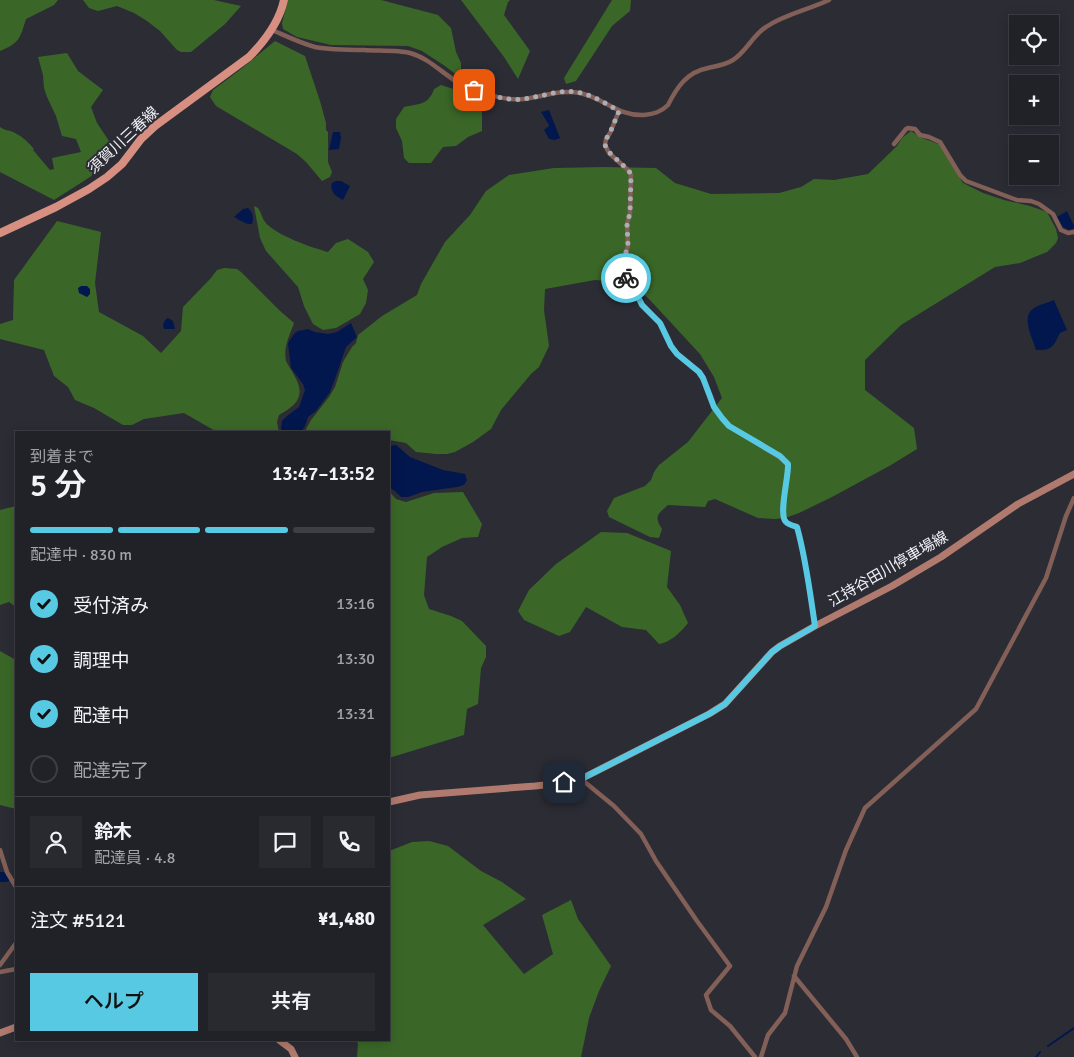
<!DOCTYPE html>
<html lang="ja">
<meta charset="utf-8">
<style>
body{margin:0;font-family:Signika,"Noto Sans JP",sans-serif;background:#292930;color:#f1f3f6;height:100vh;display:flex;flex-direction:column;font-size:19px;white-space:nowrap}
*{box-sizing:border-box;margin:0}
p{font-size:16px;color:#a2a3a8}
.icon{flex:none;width:28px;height:28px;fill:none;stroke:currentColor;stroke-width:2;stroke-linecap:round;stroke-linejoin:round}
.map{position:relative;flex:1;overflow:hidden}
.sheet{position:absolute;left:15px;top:431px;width:375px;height:610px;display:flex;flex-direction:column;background:#212128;border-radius:0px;box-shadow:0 2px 12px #0003,0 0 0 1px #3e3e45}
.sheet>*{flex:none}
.controls{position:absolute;left:1009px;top:15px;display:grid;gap:10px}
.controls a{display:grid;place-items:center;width:50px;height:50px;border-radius:0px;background:#212128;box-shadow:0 2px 12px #0003,0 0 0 1px #3e3e45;font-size:25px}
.pin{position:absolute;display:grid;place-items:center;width:42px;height:42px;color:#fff;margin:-21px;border-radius:10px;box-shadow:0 2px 8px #0006}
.courier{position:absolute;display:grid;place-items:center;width:50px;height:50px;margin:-25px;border:4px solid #58c9e3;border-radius:50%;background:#fff;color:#222;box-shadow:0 1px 6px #0007}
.headline em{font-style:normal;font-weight:600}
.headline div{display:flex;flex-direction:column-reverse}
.headline{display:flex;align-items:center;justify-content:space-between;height:85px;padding:0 15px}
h1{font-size:32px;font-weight:600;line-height:38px}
.bar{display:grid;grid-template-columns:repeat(4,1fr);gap:8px 5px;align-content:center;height:60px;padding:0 15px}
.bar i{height:6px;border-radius:4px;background:#3e3e45}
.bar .current{background:#58c9e3}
.bar p{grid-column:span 4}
.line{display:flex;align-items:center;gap:12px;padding:0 15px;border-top:1px solid #3e3e45}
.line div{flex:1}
.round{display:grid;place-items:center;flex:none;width:52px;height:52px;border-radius:0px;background:#292930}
ol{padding:0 15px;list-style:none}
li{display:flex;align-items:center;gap:15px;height:55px}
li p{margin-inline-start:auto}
li .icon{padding:5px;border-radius:50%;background:#58c9e3;color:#111;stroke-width:4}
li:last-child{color:#a2a3a8}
li i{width:28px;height:28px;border:2px solid #3e3e45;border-radius:50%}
.action{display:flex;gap:10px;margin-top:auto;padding:10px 15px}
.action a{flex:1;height:58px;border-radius:0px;background:#58c9e3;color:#111;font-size:20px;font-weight:600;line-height:58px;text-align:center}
.action a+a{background:#292930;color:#f1f3f6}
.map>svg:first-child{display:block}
.forest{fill:#3a6728}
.water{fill:#02174e}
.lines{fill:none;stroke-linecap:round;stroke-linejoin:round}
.stream{stroke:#02174e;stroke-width:2}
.river{stroke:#02174e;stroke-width:10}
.minor{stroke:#825f57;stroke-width:4.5}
.secondary{stroke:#b17a6e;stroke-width:7}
.primary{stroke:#d68f80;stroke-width:8}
.done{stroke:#adadb4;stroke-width:5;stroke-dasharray:0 9}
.route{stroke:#58c9e3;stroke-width:6}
.labels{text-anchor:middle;stroke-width:4;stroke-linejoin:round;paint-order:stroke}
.street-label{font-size:15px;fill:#f2f2f8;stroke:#2c2c35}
</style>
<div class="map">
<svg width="1074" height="1057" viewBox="0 0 1074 1057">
<rect width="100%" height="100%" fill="#2c2c35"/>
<!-- forest -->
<path class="forest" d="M 0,0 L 58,0 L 54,5 L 26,19 C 20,38 20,43 0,51 Z
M 83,0 L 214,0 L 241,6 L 225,24 L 191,52 L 181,52 L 177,50 L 160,31 L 147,21 L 134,13 L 117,6 L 98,11 L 89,8 Z
M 288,0 L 381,0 L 438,15 L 451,28 L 456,52 L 461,63 L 461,72 L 454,73 L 445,66 L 422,51 L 408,46 L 331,45 L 297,37 L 283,29 L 282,23 Z
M 461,0 L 510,0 L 508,2 L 504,15 L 530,51 L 518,79 L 504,57 Z
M 612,0 L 631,0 L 630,11 L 612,26 L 576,81 L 566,84 L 564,78 Z
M 275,41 L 305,56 L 320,101 L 326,123 L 326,130 L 328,132 L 328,162 L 332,172 L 330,177 L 322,181 L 306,162 L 297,154 L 216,106 L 210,97 L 213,90 L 241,69 Z
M 67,53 L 78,71 L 103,90 L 91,107 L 97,123 L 109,141 C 99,152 96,154 97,170 L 90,177 L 54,200 L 0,172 L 0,127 C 5,131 10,130 15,133 C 23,137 29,143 34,149 L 33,150 L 50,170 L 54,169 L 52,158 L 81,152 L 76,139 L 62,136 L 56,116 L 47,97 L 44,88 L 43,75 L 38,57 Z
M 441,85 L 469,94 L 482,110 L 482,131 L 468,137 L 456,146 L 443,147 L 431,163 L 409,163 L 404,158 L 402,141 L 396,128 L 396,119 L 404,107 C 412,105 425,105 430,97 C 436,89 430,91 441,85 Z
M 911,131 L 922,138 L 939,144 L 963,183 L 983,193 L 1004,200 L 1030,206 L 1047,212 L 1056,229 L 1058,238 L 1056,243 L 1047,252 L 1020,263 L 995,267 L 901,325 L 865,360 L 865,390 L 914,428 L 917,449 L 891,465 L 832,497 L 799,513 L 785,518 L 775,519 L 758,518 L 715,499 L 708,501 L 705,507 L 668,505 C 657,515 654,516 662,529 L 659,538 L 650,537 L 609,517 L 607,511 L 614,498 L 645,486 L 651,480 L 654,472 L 659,465 L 688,442 L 722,398 L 714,377 L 700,354 L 649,299 L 632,284 L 595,280 L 545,289 L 544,310 L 549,346 L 539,367 L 531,374 L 501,410 L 491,429 L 473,442 L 455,452 L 447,454 L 436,454 L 416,452 L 406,443 L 389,440 L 389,432 L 303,432 L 305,431 L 311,420 L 329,397 L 335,387 L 343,362 L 352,347 L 356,343 L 358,335 L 382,316 L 417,295 L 421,284 L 445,242 L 470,215 L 486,191 L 509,175 L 554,168 L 604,167 L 656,168 L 675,183 L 711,194 L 779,193 L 801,187 L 814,179 L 834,180 L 868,174 L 897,146 L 902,138 Z
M 254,206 L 258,208 C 261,212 262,218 265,222 C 275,235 313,248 328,252 L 336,243 L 348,239 L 368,252 L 374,262 L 363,279 L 368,290 L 366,303 L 360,314 L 336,328 L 323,330 L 313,324 L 304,306 L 298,287 L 266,251 L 260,238 Z
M 57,221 L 101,232 L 95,283 L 99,312 L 143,336 L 161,353 L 181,331 L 183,307 L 211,278 L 217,270 L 224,268 L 237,269 L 241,272 L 279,310 L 294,323 C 290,335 283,347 286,361 C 288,366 292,370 294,375 C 306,395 298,405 279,415 L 277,422 L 279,432 L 217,432 L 184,413 L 144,419 L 132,425 L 123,425 L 94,408 L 75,400 L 68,387 L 54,376 L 44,350 L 0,339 L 0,324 L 13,320 L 14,280 Z
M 389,491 L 396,499 L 406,502 L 434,493 L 463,492 L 482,524 L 478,537 L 462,538 L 442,547 L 427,557 L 424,595 L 429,609 L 451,616 L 462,621 L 486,646 L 486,657 L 481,668 L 478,704 L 467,709 L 464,735 L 389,758 Z
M 16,506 L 16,607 L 9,602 L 0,605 L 0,510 Z
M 601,532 L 627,533 L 671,551 L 667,587 L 680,605 L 688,623 C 681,632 671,642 659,644 L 646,630 L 622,627 L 586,607 L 570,632 L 559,636 L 524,620 L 518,611 L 529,590 L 556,564 Z
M 0,651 L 16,660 L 16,809 L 0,805 Z
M 429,841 L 448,846 L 481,871 L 502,882 L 526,899 L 483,925 L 524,974 L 553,954 L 542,915 L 571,900 L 578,919 L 611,966 L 599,991 L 589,1018 L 581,1057 L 357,1057 L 358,1044 L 356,1040 L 389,1040 L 389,851 L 412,842 Z"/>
<!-- water -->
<path class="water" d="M 549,110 L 560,138 L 555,140 L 549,139 L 544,130 L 548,127 L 549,125 L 541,112 Z
M 333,132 L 340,132 L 341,138 L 339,149 L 329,150 Z
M 336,181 L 341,181 L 350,186 L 343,200 C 337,197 329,192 332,183 Z
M 248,208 C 253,212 254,218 252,224 C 246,225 240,220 234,217 L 243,209 Z
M 1067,211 L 1074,226 L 1074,228 L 1069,230 L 1063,227 L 1057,217 Z
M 81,286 L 87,286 L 90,289 L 90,294 L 87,297 L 79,293 L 78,288 Z
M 1054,300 L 1067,330 L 1060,333 C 1053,346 1053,351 1036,350 C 1033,339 1020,317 1034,308 C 1040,304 1048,303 1054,300 Z
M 168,318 L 173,321 L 175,329 L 164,329 L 163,325 L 165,320 Z
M 351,323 L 357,337 L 346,347 L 335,379 L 330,392 L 316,411 L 308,417 L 305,426 L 301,432 L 285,432 L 281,429 L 282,421 L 287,416 L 299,407 L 305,390 L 303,384 L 291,368 L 288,343 L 294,334 L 298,331 L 308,329 L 315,332 L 328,334 L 337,332 Z
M 396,445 L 410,457 L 443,470 L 465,474 L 467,480 L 464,485 L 457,487 L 422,492 L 408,497 L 401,497 L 395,491 L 389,487 L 389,446 Z"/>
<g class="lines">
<!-- stream -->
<path class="stream" d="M 1048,1046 L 1074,1028
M 1036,1057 L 1040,1052"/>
<!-- river -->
<path class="river" d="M 0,877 L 6,877"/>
<!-- minor -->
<path class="minor" d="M 272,30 C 286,36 300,43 315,47 C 330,50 348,50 364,50 C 376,51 398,50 410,53 C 433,59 449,82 472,89 C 488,95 507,101 524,99 C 542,97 561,89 580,93 C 604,98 617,116 644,115 C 654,114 661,112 668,105 C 677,87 687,72 708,68 C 717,66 725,65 733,60 C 746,52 753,35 766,27 C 785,14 808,10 829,0
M 619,111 L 610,133 L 606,139 L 605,145 L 609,153 L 629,171 L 631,175 L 630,213 L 627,224 L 628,246 L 625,255 L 624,263 L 624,268 L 626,275 L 625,289 L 633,293 L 639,299 L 643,305 L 660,323 L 671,347 L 677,354 L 699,372 L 703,378 L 714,407 L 722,418 L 729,426 L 779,457 L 788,464 C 789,476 778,514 786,522 C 789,525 793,526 797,527 C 806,559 810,593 815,626
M 894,144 L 906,129 L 908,128 L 915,129 L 920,135 L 929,137 L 940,142 L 960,175 L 966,181 L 1017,200 L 1031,201 L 1039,204 L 1053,214 L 1061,230 L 1068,233 L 1074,232
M 581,779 L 614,806 L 641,834 L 656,861 L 697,921 L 730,966 L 706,995 L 711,1010 L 730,1026 L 755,1057
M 0,850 L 7,872 L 16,887
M 0,965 L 16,943
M 0,972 L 16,969
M 794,976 L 846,1039 L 857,1057
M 761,1057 L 768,1035 L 785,1013 L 797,966 L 826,907 L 846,850 L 865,808 L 976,709 L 1046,578 L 1066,516 L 1074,498"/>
<!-- secondary -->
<path class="secondary" d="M 389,802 L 420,795 L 535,786 L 564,783 L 581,779 L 709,714 L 725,704 L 772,652 L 780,646 L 815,626 L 892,586 L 941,557 L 1018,504 L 1074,474
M 0,1033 L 16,1027
M 279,1040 L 291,1049 L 295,1057"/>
<!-- primary -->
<path class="primary" d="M 0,233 L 56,207 L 89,189 L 107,177 L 122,164 L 141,139 L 155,126 L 249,57 C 265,41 279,23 284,0"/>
</g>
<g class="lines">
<!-- done -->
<path class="done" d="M 474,90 C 490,95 507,101 523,99 C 542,97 561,88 581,93 C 594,96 607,104 619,111 L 610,133 L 606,139 L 605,145 L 609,152 L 629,171 L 631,175 L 630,213 L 627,224 L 628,246 L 625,255 L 624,263 L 626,278"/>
<!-- route -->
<path class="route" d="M 564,782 L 581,779 L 709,714 L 725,704 L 772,652 L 780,646 L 815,626 C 810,593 806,559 797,527 C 794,526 789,525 786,522 C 778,515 789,476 788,464 L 780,456 L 729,426 L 722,418 L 714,407 L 703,378 L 699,372 L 677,354 L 671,346 L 660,323 L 642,305 L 639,299 L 633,293 L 625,289 L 626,278"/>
</g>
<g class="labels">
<!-- street labels -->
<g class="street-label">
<text transform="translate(123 140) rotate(-43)" y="5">須賀川三春線</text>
<text transform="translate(888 569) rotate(-30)" y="5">江持谷田川停車場線</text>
</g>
</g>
</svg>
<div class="controls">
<a><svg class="icon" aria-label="locate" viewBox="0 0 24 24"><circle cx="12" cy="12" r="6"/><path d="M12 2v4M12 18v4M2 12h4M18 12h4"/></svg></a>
<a>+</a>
<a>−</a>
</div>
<div class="pin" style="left:474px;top:90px;background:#ea580c"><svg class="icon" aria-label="bag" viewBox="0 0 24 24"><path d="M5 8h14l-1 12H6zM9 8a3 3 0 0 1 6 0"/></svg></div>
<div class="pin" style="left:564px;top:782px;background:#1f2937"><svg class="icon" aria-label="home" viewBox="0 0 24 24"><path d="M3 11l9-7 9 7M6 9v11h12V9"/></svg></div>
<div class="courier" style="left:626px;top:278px"><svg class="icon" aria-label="bike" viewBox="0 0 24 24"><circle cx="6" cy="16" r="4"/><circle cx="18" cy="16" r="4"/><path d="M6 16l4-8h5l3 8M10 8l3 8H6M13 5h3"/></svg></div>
<section class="sheet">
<div class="headline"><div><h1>5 分</h1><p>到着まで</p></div><em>13:47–13:52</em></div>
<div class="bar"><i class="current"></i><i class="current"></i><i class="current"></i><i></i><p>配達中 · 830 m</p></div>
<ol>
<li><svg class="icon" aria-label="check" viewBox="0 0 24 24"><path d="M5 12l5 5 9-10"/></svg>受付済み<p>13:16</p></li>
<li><svg class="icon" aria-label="check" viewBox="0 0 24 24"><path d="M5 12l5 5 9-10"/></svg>調理中<p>13:30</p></li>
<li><svg class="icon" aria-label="check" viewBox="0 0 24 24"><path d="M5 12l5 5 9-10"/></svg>配達中<p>13:31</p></li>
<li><i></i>配達完了</li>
</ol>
<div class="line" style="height:90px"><a class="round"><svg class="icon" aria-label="person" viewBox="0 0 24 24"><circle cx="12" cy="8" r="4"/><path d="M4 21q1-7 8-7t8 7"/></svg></a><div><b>鈴木</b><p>配達員 · 4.8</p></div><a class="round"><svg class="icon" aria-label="chat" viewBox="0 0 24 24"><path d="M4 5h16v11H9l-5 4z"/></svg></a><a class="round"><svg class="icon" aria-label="phone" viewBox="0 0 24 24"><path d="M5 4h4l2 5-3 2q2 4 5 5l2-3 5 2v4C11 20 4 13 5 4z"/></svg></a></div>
<div class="line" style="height:65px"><div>注文 #5121</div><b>¥1,480</b></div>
<div class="action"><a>ヘルプ</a><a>共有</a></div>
</section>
</div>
